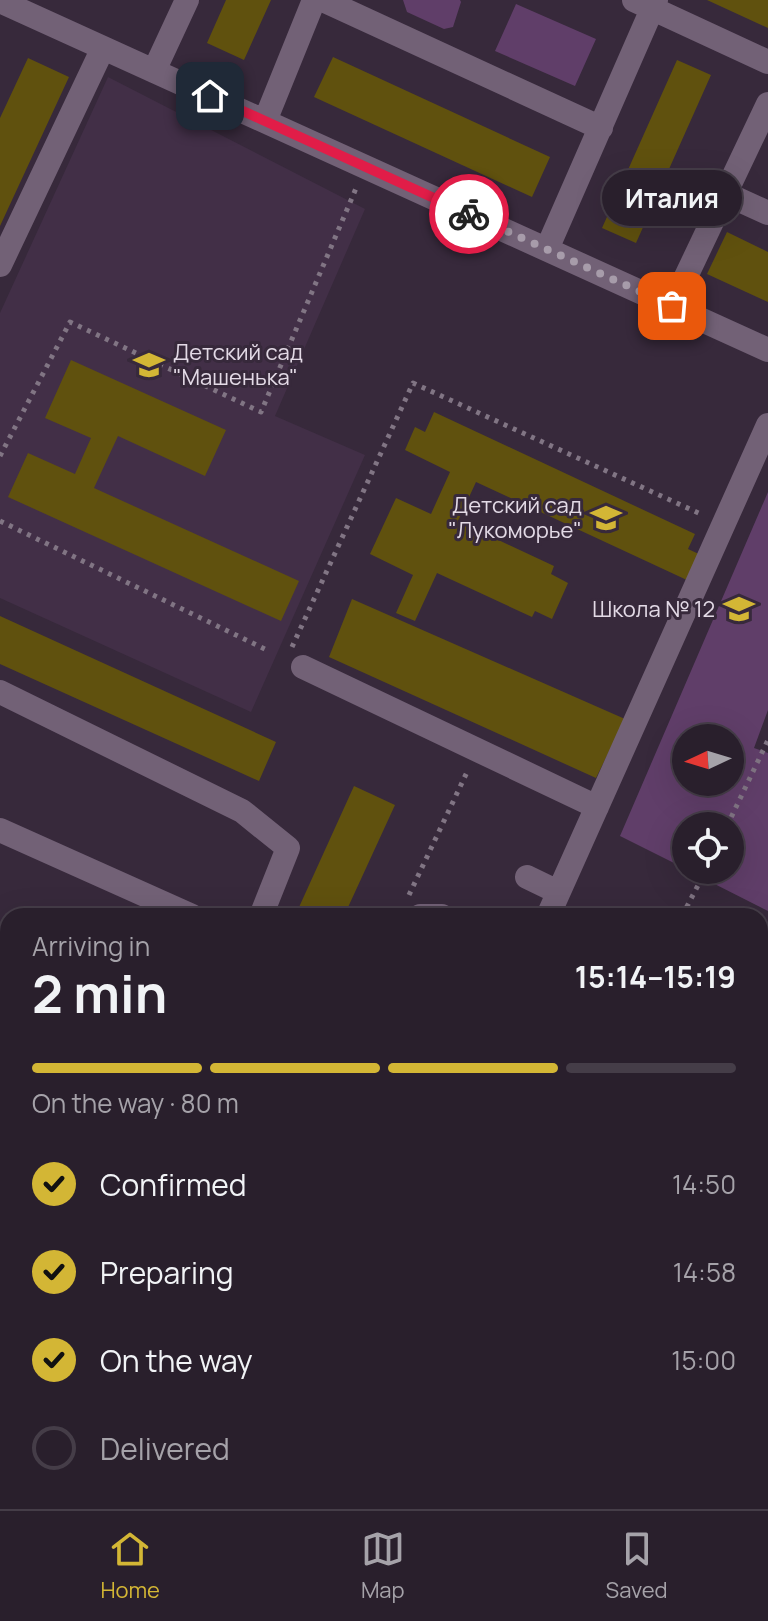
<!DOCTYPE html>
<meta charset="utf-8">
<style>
body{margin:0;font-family:Manrope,sans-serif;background:#352c38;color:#f1f3f6;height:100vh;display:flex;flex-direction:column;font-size:30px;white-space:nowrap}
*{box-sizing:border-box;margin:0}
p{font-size:26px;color:#a5a2a9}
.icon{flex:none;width:44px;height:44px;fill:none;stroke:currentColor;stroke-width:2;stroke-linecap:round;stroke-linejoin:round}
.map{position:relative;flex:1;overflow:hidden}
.side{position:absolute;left:0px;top:908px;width:768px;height:602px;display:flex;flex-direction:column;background:#291f2c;border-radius:24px 24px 0 0;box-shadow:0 8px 32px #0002,0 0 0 2px #453d48}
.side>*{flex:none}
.needle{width:52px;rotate:266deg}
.tools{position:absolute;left:672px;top:724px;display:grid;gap:16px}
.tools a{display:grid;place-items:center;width:72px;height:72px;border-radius:50%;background:#291f2c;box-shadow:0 8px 32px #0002,0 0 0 2px #453d48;font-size:40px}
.pin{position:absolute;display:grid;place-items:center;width:68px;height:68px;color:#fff;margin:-34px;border-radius:16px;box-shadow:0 4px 12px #0006}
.courier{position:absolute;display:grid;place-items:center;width:80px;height:80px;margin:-40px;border:6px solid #e11d48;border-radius:50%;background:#fff;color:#222;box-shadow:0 2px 10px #0007}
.bubble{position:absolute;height:56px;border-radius:28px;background:#291f2c;box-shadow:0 8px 32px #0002,0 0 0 2px #453d48;font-size:26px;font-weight:700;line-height:56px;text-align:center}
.head em{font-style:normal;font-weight:700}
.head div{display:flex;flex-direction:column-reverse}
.head{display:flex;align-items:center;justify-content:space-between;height:136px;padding:0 32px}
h1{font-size:52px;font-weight:700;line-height:60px}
.bar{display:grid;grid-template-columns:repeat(4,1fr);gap:12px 8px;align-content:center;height:96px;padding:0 32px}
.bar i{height:10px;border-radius:6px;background:#453d48}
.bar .on{background:#d3b635}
.bar p{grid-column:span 4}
ol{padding:0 32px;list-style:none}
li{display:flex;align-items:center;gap:24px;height:88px}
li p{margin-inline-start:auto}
li .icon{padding:8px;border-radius:50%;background:#d3b635;color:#111;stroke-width:4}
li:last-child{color:#a5a2a9}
li i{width:44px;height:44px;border:4px solid #453d48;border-radius:50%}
.tab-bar{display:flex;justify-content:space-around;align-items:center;height:112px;border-top:2px solid #453d48;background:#291f2c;font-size:22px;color:#a5a2a9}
.tab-bar a{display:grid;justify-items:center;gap:4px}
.tab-bar .on{color:#d3b635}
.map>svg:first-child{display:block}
.built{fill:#422f47}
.green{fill:#603e69;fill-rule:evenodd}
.building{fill:#60510e}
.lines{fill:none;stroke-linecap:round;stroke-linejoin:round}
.path{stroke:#817584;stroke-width:5;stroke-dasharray:4 6;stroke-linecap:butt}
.minor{stroke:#726176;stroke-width:24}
.major{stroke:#aa74b8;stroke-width:24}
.done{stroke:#a79caa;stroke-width:8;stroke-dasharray:0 14.4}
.route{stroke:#e11d48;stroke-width:10}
.labels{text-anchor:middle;stroke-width:6;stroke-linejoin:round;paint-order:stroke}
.poi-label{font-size:22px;fill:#e3dae6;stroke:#37293b;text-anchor:end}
</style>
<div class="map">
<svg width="768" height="1509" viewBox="0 0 768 1509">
<rect width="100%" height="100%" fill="#37293b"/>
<!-- built -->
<path class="built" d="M 108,77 L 365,209 L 275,416 L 365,455 L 251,712 L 0,598 L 0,313 Z
M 0,1153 L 8,1156 L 8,1502 L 760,1502 L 768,1509 L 0,1509 Z"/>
<!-- green -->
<path class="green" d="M 403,0 L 460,0 L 461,2 L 453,27 L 444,29 L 407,12 Z
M 516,4 L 596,39 L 575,86 L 495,51 Z
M 768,492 L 768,710 L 754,748 L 768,753 L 768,911 L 687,870 L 730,870 L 730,826 L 686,826 L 686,869 L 620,836 ZM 730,738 L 730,782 L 686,782 L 686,738 Z"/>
<!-- building -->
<path class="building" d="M 226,0 L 271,0 L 244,60 L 207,43 Z
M 707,0 L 768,0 L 768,28 Z
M 333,57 L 550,157 L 532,197 L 314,97 Z
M 28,58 L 69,77 L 0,226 L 0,118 Z
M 677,60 L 711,75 L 636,243 L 602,228 Z
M 727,232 L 768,252 L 768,302 L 707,274 Z
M 71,360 L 226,430 L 205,476 L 118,436 L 94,488 L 299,581 L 281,621 L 8,497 L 28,453 L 75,474 L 91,438 L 45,418 Z
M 434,412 L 695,534 L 688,549 L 701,555 L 689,581 L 476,482 L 458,521 L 554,566 L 551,574 L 568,583 L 552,619 L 535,611 L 532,617 L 437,573 L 415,621 L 396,613 L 413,575 L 370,554 L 396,498 L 431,514 L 450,472 L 405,450 L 415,427 L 425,432 Z
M 352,599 L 625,719 L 596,778 L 329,657 Z
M 0,616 L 276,742 L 259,781 L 0,664 Z
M 354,786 L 395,805 L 344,916 L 295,916 Z
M 0,946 L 8,949 L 8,1020 L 0,1004 Z
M 760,1089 L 768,1110 L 768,1126 L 760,1129 Z
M 768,1254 L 768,1352 L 760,1356 L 760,1257 Z
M 0,1316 L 8,1320 L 8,1472 L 0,1468 Z
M 99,1502 L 385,1502 L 400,1509 L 107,1509 L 98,1505 Z"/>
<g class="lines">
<!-- path -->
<path class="path" d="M 0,456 L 70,322 L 261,412 L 357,186
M 0,521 L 269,651
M 292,647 L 413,383 L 703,515
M 727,826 L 768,740
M 409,895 L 468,770
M 682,916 L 706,870
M 0,1066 L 8,1070
M 0,1177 L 8,1180
M 699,1502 L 715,1509"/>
<!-- minor -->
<path class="minor" d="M 323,0 L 601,128
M 634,0 L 768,62
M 0,1 L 768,350
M 154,71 L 187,0
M 265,121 L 314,0
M 724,193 L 768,213
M 547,249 L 656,0
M 0,265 L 103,48
M 672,306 L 768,104
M 303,667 L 597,807
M 0,692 L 242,811 L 288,848 L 261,916
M 0,830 L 192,916
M 527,877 L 558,892
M 420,916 L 442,916
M 548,916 L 768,425
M 760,1036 L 768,1052
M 760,1389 L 768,1393
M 13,1502 L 29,1509
M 757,1509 L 757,1502"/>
<!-- major -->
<path class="major" d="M 0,1121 L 8,1124
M 760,1462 L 768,1466"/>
</g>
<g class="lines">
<!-- done -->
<path class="done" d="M 469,214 L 672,306"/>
<!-- route -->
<path class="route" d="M 210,96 L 469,214"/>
</g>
<!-- icons -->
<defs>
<symbol id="school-bare" viewBox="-9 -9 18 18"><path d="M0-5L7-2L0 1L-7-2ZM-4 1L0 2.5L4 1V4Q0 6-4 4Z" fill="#d3b635" stroke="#37293b" stroke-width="2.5" paint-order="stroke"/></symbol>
</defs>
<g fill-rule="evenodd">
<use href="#school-bare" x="127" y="343" width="44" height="44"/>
<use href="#school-bare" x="584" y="496" width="44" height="44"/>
<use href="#school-bare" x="717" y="587" width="44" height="44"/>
</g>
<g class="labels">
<!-- poi labels -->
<g class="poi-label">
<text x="173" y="360" text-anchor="start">Детский сад<tspan x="173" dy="25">"Машенька"</tspan></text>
<text x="582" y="513">Детский сад<tspan x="582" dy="25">"Лукоморье"</tspan></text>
<text x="715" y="617">Школа № 12</text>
</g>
</g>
</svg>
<div class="tools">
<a><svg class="needle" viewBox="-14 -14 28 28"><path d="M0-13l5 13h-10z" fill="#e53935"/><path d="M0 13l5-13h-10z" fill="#a5a2a9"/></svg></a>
<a><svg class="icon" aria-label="locate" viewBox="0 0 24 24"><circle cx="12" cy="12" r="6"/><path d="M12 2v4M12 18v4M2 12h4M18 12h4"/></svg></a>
</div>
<div class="pin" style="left:672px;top:306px;background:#ea580c"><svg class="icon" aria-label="bag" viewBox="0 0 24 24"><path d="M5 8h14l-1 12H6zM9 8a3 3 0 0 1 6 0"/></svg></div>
<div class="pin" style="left:210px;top:96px;background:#1f2937"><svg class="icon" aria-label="home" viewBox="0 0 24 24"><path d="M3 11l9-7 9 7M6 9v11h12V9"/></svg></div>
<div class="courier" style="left:469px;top:214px"><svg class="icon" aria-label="bike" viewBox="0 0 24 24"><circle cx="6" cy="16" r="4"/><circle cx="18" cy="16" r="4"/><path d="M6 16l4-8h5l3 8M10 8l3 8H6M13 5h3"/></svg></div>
<div class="bubble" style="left:602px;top:170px;width:140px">Италия</div>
<section class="side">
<div class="head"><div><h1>2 min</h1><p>Arriving in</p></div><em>15:14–15:19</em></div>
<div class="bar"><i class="on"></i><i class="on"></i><i class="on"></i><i></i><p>On the way · 80 m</p></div>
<ol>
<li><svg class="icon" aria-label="check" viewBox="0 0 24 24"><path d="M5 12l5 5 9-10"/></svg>Confirmed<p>14:50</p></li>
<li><svg class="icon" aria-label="check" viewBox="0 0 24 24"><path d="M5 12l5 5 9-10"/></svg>Preparing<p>14:58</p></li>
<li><svg class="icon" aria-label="check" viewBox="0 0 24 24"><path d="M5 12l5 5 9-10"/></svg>On the way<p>15:00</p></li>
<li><i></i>Delivered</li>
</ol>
</section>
</div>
<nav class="tab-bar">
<a class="on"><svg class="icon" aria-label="home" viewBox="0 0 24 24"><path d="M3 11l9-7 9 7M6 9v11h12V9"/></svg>Home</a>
<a><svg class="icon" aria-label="map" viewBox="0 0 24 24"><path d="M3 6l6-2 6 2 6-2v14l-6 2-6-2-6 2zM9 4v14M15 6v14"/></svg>Map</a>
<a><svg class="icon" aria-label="saved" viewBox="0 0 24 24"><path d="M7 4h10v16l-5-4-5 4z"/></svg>Saved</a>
</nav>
